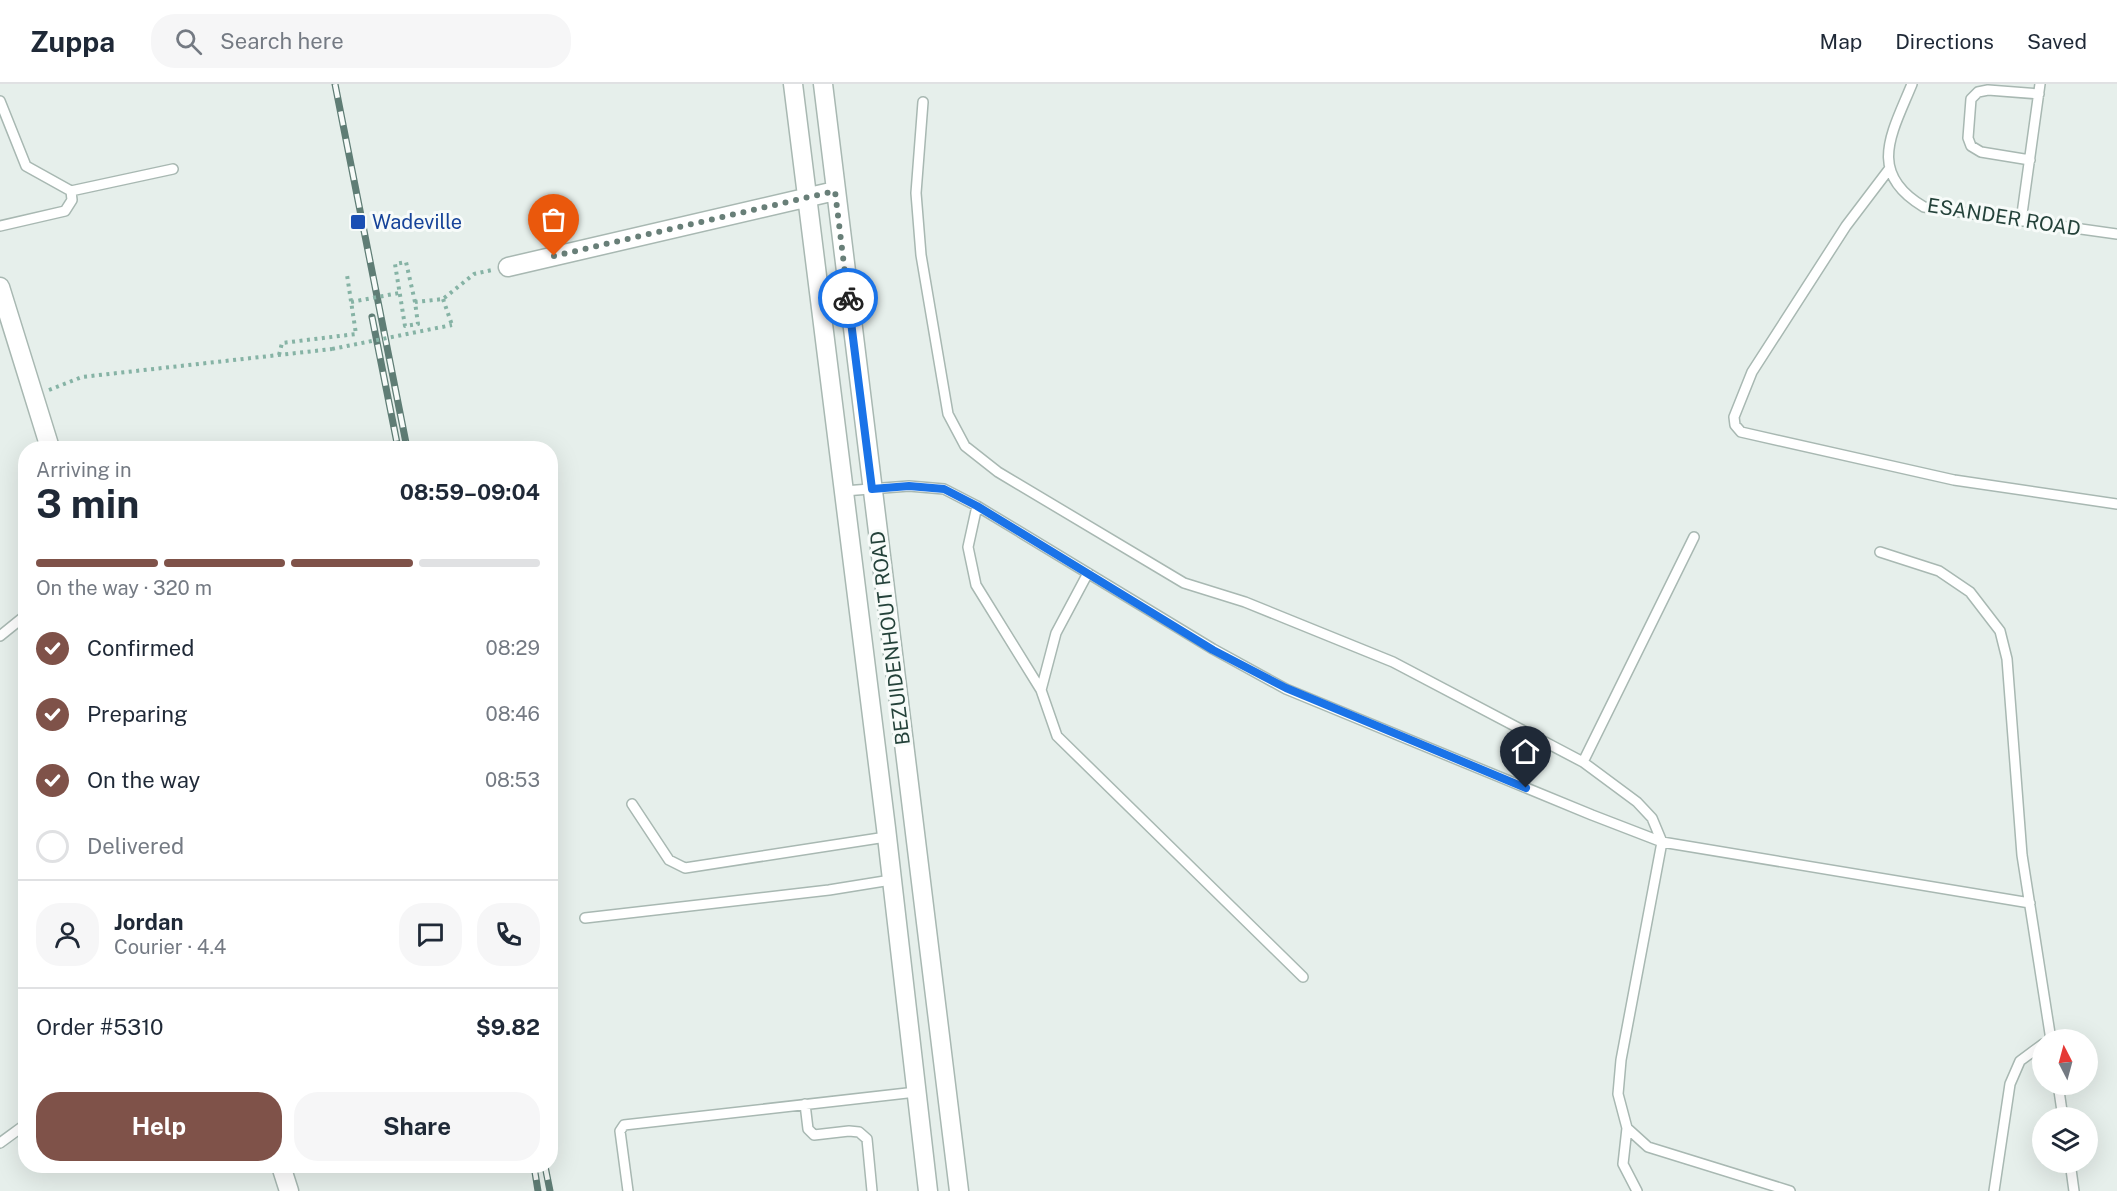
<!DOCTYPE html>
<meta charset="utf-8">
<style>
body{margin:0;font-family:"Public Sans",sans-serif;background:#f6f6f7;color:#1f2937;height:100vh;display:flex;flex-direction:column;font-size:22px;white-space:nowrap}
*{box-sizing:border-box;margin:0}
p{font-size:20px;color:#747a83}
.icon{flex:none;width:33px;height:33px;fill:none;stroke:currentColor;stroke-width:2;stroke-linecap:round;stroke-linejoin:round}
.map{position:relative;flex:1;overflow:hidden}
.details{position:absolute;left:18px;top:357px;width:540px;height:732px;display:flex;flex-direction:column;background:#fff;border-radius:24px;box-shadow:0 6px 24px #0002}
.details>*{flex:none}
.needle{width:39px;rotate:354deg}
.buttons{position:absolute;left:2032px;top:945px;display:grid;gap:12px}
.buttons a{display:grid;place-items:center;width:66px;height:66px;border-radius:50%;background:#fff;box-shadow:0 6px 24px #0002;font-size:30px}
.pin{position:absolute;display:grid;place-items:center;width:51px;height:51px;color:#fff;margin:-62px -26px;border-radius:50% 50% 50% 0;rotate:-45deg;box-shadow:0 0 6px #0007}
.pin .icon{rotate:45deg}
.courier{position:absolute;display:grid;place-items:center;width:60px;height:60px;margin:-30px;border:4px solid #1a73e8;border-radius:50%;background:#fff;color:#222;box-shadow:0 2px 8px #0007}
.summary em{font-style:normal;font-weight:700}
.summary div{display:flex;flex-direction:column-reverse}
.summary{display:flex;align-items:center;justify-content:space-between;height:102px;padding:0 18px}
h1{font-size:39px;font-weight:700;line-height:45px}
.bar{display:grid;grid-template-columns:repeat(4,1fr);gap:9px 6px;align-content:center;height:72px;padding:0 18px}
.bar i{height:8px;border-radius:4px;background:#e0e1e3}
.bar .selected{background:#7f5249}
.bar p{grid-column:span 4}
.line{display:flex;align-items:center;gap:15px;padding:0 18px;border-top:2px solid #e0e1e3}
.line div{flex:1}
.round{display:grid;place-items:center;flex:none;width:63px;height:63px;border-radius:24px;background:#f6f6f7}
ol{padding:0 18px;list-style:none}
li{display:flex;align-items:center;gap:18px;height:66px}
li p{margin-inline-start:auto}
li .icon{padding:6px;border-radius:50%;background:#7f5249;color:#fff;stroke-width:4}
li:last-child{color:#747a83}
li i{width:33px;height:33px;border:3px solid #e0e1e3;border-radius:50%}
.action{display:flex;gap:12px;margin-top:auto;padding:12px 18px}
.action a{flex:1;height:69px;border-radius:24px;background:#7f5249;color:#fff;font-size:24px;font-weight:700;line-height:69px;text-align:center}
.action a+a{background:#f6f6f7;color:#1f2937}
header{display:flex;align-items:center;gap:36px;box-sizing:border-box;height:84px;padding:0 30px;background:#fff;border-bottom:2px solid #e0e1e3}
header strong{font-size:28px}
nav{display:flex;gap:33px;margin-inline-start:auto;font-size:21px}
.search{width:420px;height:54px;background:#f6f6f7;display:flex;align-items:center;gap:15px;box-sizing:border-box;padding:0 21px;border-radius:24px;color:#747a83;font-size:22px}
.map>svg:first-child{display:block}
.lines{fill:none;stroke-linecap:round;stroke-linejoin:round}
.lane-casing{stroke:#a8b8b2;stroke-width:12}
.street-casing{stroke:#a8b8b2;stroke-width:21}
.path{stroke:#86b3a5;stroke-width:4;stroke-dasharray:3 4.5;stroke-linecap:butt}
.lane{stroke:#fff;stroke-width:9}
.street{stroke:#fff;stroke-width:18}
.rail-casing{stroke:#5f7d75;stroke-width:7}
.rail{stroke:#f7fbf9;stroke-width:4.5;stroke-dasharray:14;stroke-linecap:butt}
.path-bridge{stroke:#86b3a5;stroke-width:4;stroke-dasharray:3 4.5;stroke-linecap:butt}
.done{stroke:#687f78;stroke-width:6;stroke-dasharray:0 10.8}
.route{stroke:#1a73e8;stroke-width:8}
.transit-dot{fill:#1a4fb4;stroke:#f7fbf9;stroke-width:2}
.labels{text-anchor:middle;stroke-width:6;stroke-linejoin:round;paint-order:stroke}
.street-label{font-size:20px;fill:#24423a;stroke:#f7fbf9}
.transit-label{font-size:20px;fill:#164399;stroke:#f7fbf9;text-anchor:start}
</style>
<header>
<strong>Zuppa</strong>
<div class="search"><svg class="icon" aria-label="search" viewBox="0 0 24 24"><circle cx="10" cy="10" r="6"/><path d="M15 15l6 6"/></svg>Search here</div>
<nav><a>Map</a><a>Directions</a><a>Saved</a></nav>
</header>
<div class="map">
<svg width="2117" height="1107" viewBox="0 0 2117 1107">
<rect width="100%" height="100%" fill="#e6efeb"/>
<g class="lines">
<defs>
<path id="lane" d="M 1912,0 C 1892,49 1866,89 1924,123 L 2117,150
M 0,17 L 26,82 L 71,107 L 72,116 L 65,127 L 0,142
M 923,18 L 916,109 L 921,171 L 948,330 L 965,362 L 998,388 L 1184,499 L 1245,518 L 1393,578 L 1583,678 L 1637,718 L 1652,734 L 1662,758 L 1621,976 L 1618,1010 L 1627,1044 L 1648,1063 L 1790,1107
M 2030,76 L 1981,68 L 1971,62 L 1968,54 L 1971,15 L 1978,8 L 1988,6 L 2039,10
M 1890,84 L 1846,142 L 1752,288 L 1734,333 L 1735,341 L 1741,348 L 1954,396 L 2117,420
M 71,107 L 173,85
M 2021,137 L 2040,0
M 844,407 L 909,402 L 944,405 L 977,422 L 1213,565 L 1286,605 L 1592,731 L 1662,758 L 2030,819
M 977,422 L 968,463 L 976,501 L 1041,606
M 1880,468 L 1939,487 L 1970,508 L 2000,547 L 2007,575 L 2022,771 L 2051,956
M 1088,489 L 1056,549 L 1041,606 L 1057,652 L 1303,893
M 0,552 L 26,531
M 1583,678 L 1694,453
M 632,720 L 669,776 L 685,784 L 886,753
M 585,834 L 829,806 L 891,796
M 2058,1000 L 2063,1034
M 805,1020 L 808,1045 L 814,1051 L 849,1047 L 859,1048 L 867,1055 L 872,1107
M 1627,1044 L 1623,1080 L 1637,1107
M 0,1059 L 26,1040
M 2070,1078 L 2074,1107
M 628,1107 L 620,1047 L 624,1041 L 916,1008
M 1994,1107 L 2010,1000 L 2020,977 L 2043,960"/>
<path id="street" d="M 793,0 L 886,744 L 928,1107
M 823,0 L 959,1107
M 508,183 L 835,107
M 0,203 L 50,364
M 281,1082 L 289,1107"/>
</defs>
<!-- lane casing -->
<use href="#lane" class="lane-casing"/>
<!-- street casing -->
<use href="#street" class="street-casing"/>
<!-- path -->
<path class="path" d="M 443,215 L 452,241
M 415,218 L 406,178 L 395,180 L 405,242 L 418,240 L 415,218 L 443,215 L 474,190 L 492,186
M 279,271 L 282,259 L 356,250 L 347,191
M 49,306 L 82,293 L 332,265"/>
<!-- lane -->
<use href="#lane" class="lane"/>
<!-- street -->
<use href="#street" class="street"/>
<defs>
<path id="rail" d="M 335,0 L 407,364
M 372,233 L 398,364
M 534,1082 L 538,1107
M 545,1082 L 550,1107"/>
</defs>
<!-- rail casing -->
<use href="#rail" class="rail-casing"/>
<!-- rail -->
<use href="#rail" class="rail"/>
<!-- path-bridge -->
<path class="path-bridge" d="M 351,218 L 399,209
M 332,265 L 452,241"/>
</g>
<g class="lines">
<!-- done -->
<path class="done" d="M 554,172 L 835,107 L 848,214"/>
<!-- route -->
<path class="route" d="M 848,214 L 872,405 L 909,402 L 944,405 L 977,422 L 1213,566 L 1286,604 L 1526,704"/>
</g>
<!-- markers -->
<rect class="transit-dot" x="350" y="130" width="16" height="16" rx="3"/>
<g class="labels">
<!-- street labels -->
<g class="street-label">
<text transform="translate(2004 133) rotate(9)" y="7">ESANDER ROAD</text>
<text transform="translate(890 554) rotate(-97)" y="7">BEZUIDENHOUT ROAD</text>
</g>
<!-- transit labels -->
<g class="transit-label">
<text x="372" y="145">Wadeville</text>
</g>
</g>
</svg>
<div class="buttons">
<a><svg class="needle" viewBox="-14 -14 28 28"><path d="M0-13l5 13h-10z" fill="#e53935"/><path d="M0 13l5-13h-10z" fill="#747a83"/></svg></a>
<a><svg class="icon" aria-label="layers" viewBox="0 0 24 24"><path d="M12 4l9 5-9 5-9-5zM3 14l9 5 9-5"/></svg></a>
</div>
<div class="pin" style="left:554px;top:172px;background:#ea580c"><svg class="icon" aria-label="bag" viewBox="0 0 24 24"><path d="M5 8h14l-1 12H6zM9 8a3 3 0 0 1 6 0"/></svg></div>
<div class="pin" style="left:1526px;top:704px;background:#1f2937"><svg class="icon" aria-label="home" viewBox="0 0 24 24"><path d="M3 11l9-7 9 7M6 9v11h12V9"/></svg></div>
<div class="courier" style="left:848px;top:214px"><svg class="icon" aria-label="bike" viewBox="0 0 24 24"><circle cx="6" cy="16" r="4"/><circle cx="18" cy="16" r="4"/><path d="M6 16l4-8h5l3 8M10 8l3 8H6M13 5h3"/></svg></div>
<section class="details">
<div class="summary"><div><h1>3 min</h1><p>Arriving in</p></div><em>08:59–09:04</em></div>
<div class="bar"><i class="selected"></i><i class="selected"></i><i class="selected"></i><i></i><p>On the way · 320 m</p></div>
<ol>
<li><svg class="icon" aria-label="check" viewBox="0 0 24 24"><path d="M5 12l5 5 9-10"/></svg>Confirmed<p>08:29</p></li>
<li><svg class="icon" aria-label="check" viewBox="0 0 24 24"><path d="M5 12l5 5 9-10"/></svg>Preparing<p>08:46</p></li>
<li><svg class="icon" aria-label="check" viewBox="0 0 24 24"><path d="M5 12l5 5 9-10"/></svg>On the way<p>08:53</p></li>
<li><i></i>Delivered</li>
</ol>
<div class="line" style="height:108px"><a class="round"><svg class="icon" aria-label="person" viewBox="0 0 24 24"><circle cx="12" cy="8" r="4"/><path d="M4 21q1-7 8-7t8 7"/></svg></a><div><b>Jordan</b><p>Courier · 4.4</p></div><a class="round"><svg class="icon" aria-label="chat" viewBox="0 0 24 24"><path d="M4 5h16v11H9l-5 4z"/></svg></a><a class="round"><svg class="icon" aria-label="phone" viewBox="0 0 24 24"><path d="M5 4h4l2 5-3 2q2 4 5 5l2-3 5 2v4C11 20 4 13 5 4z"/></svg></a></div>
<div class="line" style="height:78px"><div>Order #5310</div><b>$9.82</b></div>
<div class="action"><a>Help</a><a>Share</a></div>
</section>
</div>
